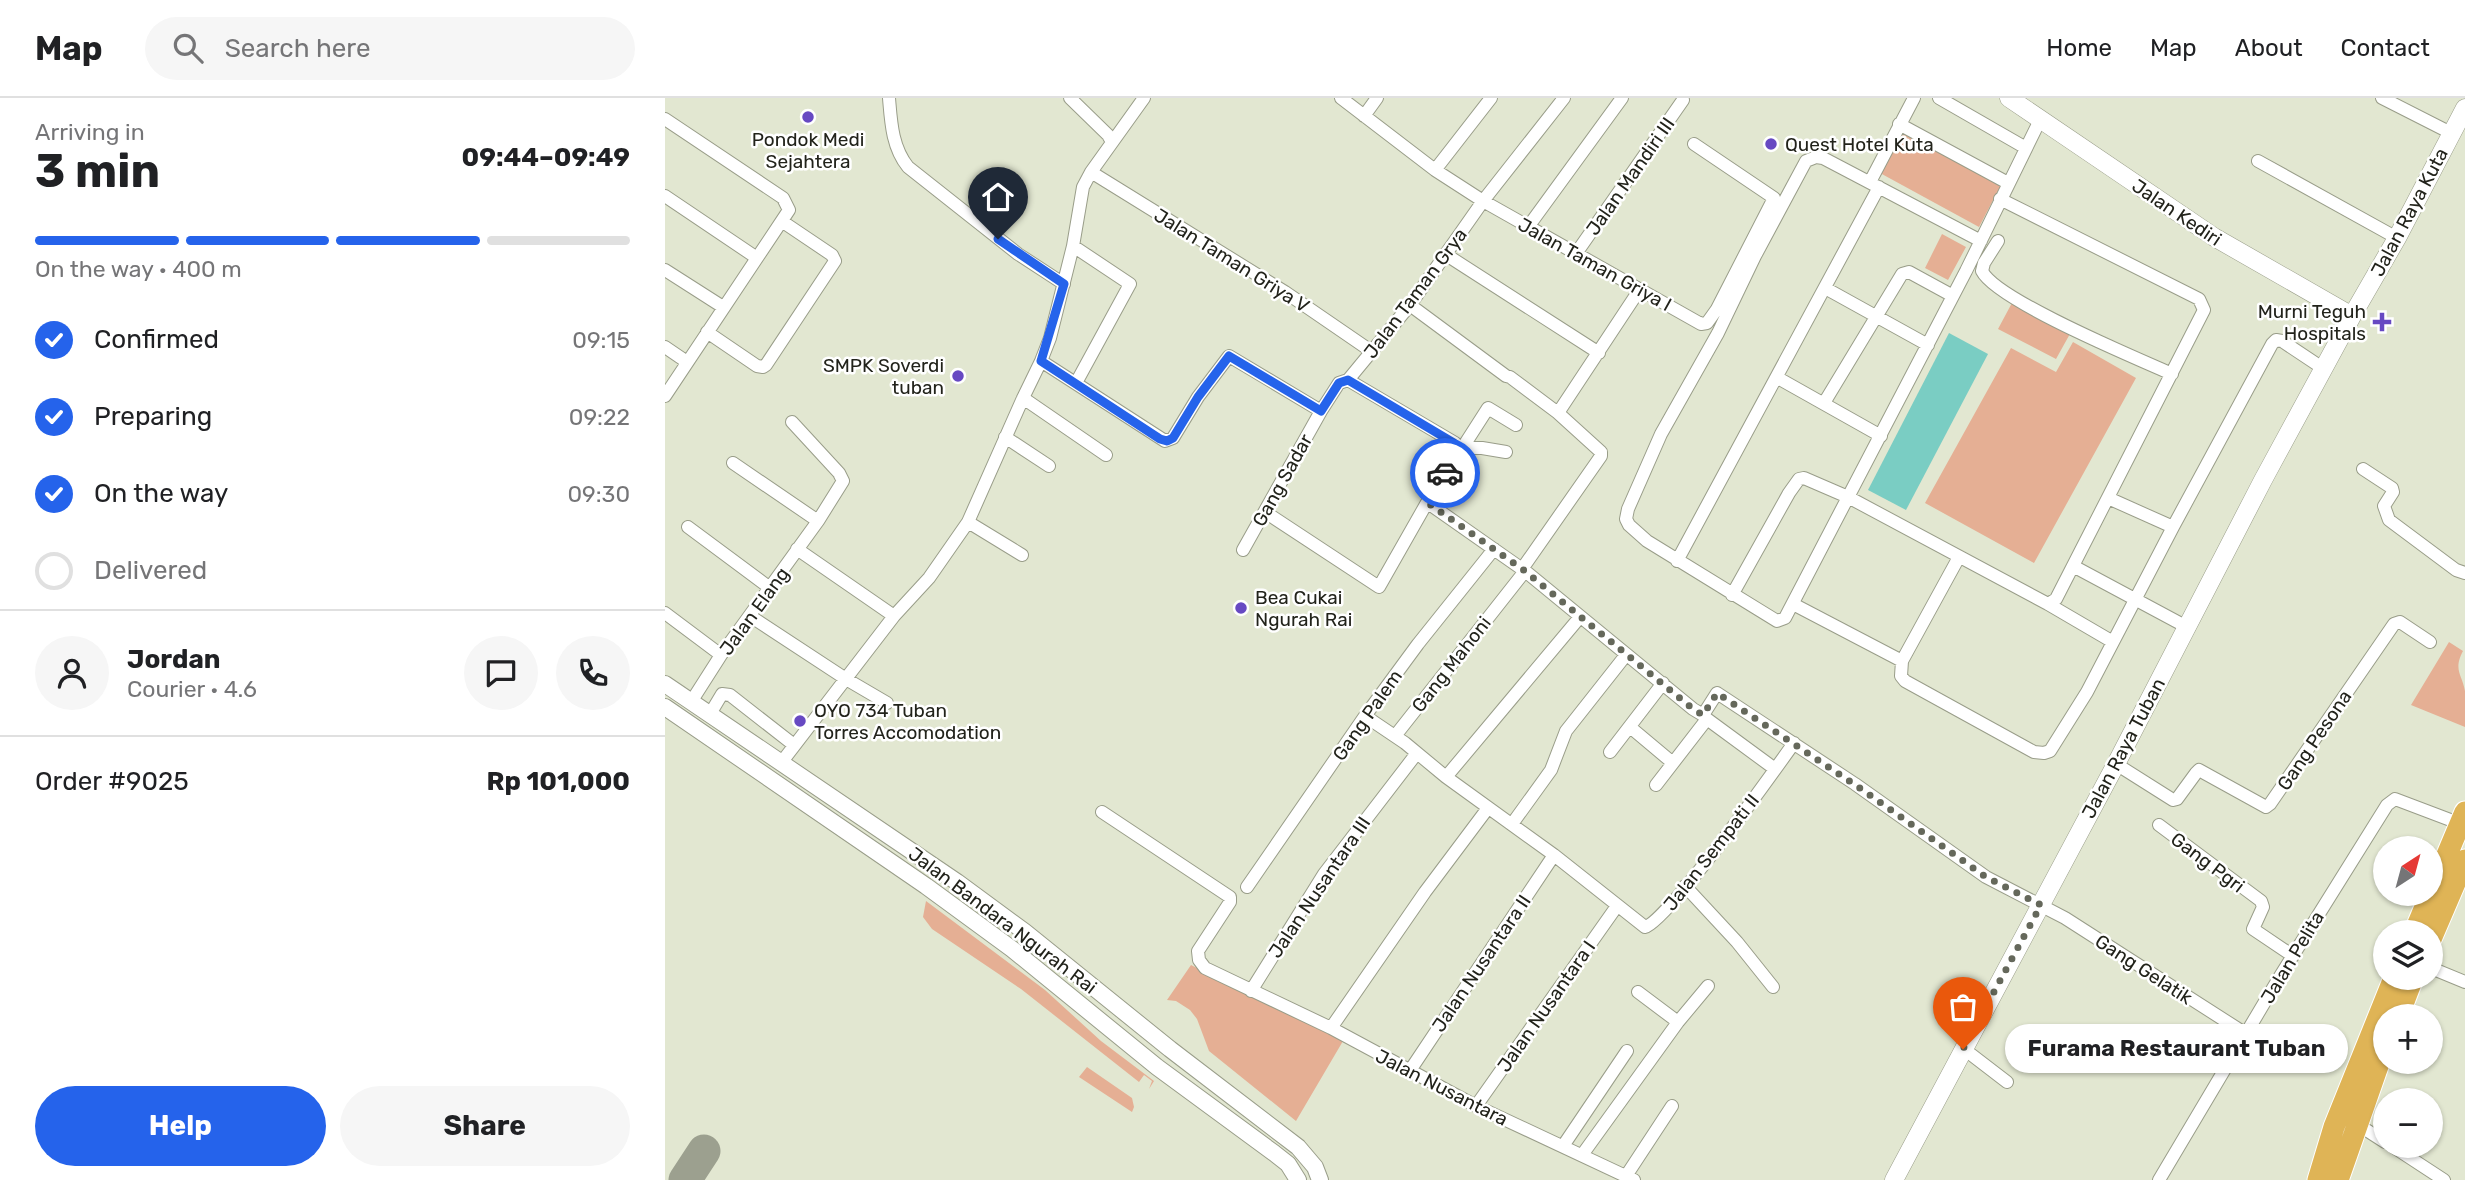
<!DOCTYPE html>
<meta charset="utf-8">
<style>
body{margin:0;font-family:Rubik,sans-serif;background:#f6f6f6;color:#202124;height:100vh;display:flex;flex-direction:column;font-size:26px;white-space:nowrap}
*{box-sizing:border-box;margin:0}
p{font-size:23px;color:#757577}
.icon{flex:none;width:38px;height:38px;fill:none;stroke:currentColor;stroke-width:2;stroke-linecap:round;stroke-linejoin:round}
.map{position:relative;flex:1;overflow:hidden}
.side{display:flex;flex-direction:column;background:#fff;width:665px}
.side>*{flex:none}
.needle{width:46px;rotate:36deg}
.controls{position:absolute;left:1708px;top:738px;display:grid;gap:14px}
.controls a{display:grid;place-items:center;width:70px;height:70px;border-radius:50%;background:#fff;box-shadow:0 2px 5px #0004;font-size:35px}
.pin{position:absolute;display:grid;place-items:center;width:60px;height:60px;color:#fff;margin:-72px -30px;border-radius:50% 50% 50% 0;rotate:-45deg;box-shadow:0 0 7px #0007}
.pin .icon{rotate:45deg}
.courier{position:absolute;display:grid;place-items:center;width:70px;height:70px;margin:-35px;border:5px solid #2563eb;border-radius:50%;background:#fff;color:#222;box-shadow:0 2px 9px #0007}
.bubble{position:absolute;height:49px;border-radius:24px;background:#fff;box-shadow:0 2px 5px #0004;font-size:23px;font-weight:700;line-height:49px;text-align:center}
.overview em{font-style:normal;font-weight:700}
.overview div{display:flex;flex-direction:column-reverse}
.overview{display:flex;align-items:center;justify-content:space-between;height:119px;padding:0 35px}
h1{font-size:46px;font-weight:700;line-height:52px}
.bar{display:grid;grid-template-columns:repeat(4,1fr);gap:10px 7px;align-content:center;height:84px;padding:0 35px}
.bar i{height:9px;border-radius:5px;background:#e0e0e0}
.bar .on{background:#2563eb}
.bar p{grid-column:span 4}
.line{display:flex;align-items:center;gap:18px;padding:0 35px;border-top:2px solid #e0e0e0}
.line div{flex:1}
.round{display:grid;place-items:center;flex:none;width:74px;height:74px;border-radius:37px;background:#f6f6f6}
ol{padding:0 35px;list-style:none}
li{display:flex;align-items:center;gap:21px;height:77px}
li p{margin-inline-start:auto}
li .icon{padding:7px;border-radius:50%;background:#2563eb;color:#fff;stroke-width:4}
li:last-child{color:#757577}
li i{width:38px;height:38px;border:4px solid #e0e0e0;border-radius:50%}
.primary-button{display:flex;gap:14px;margin-top:auto;padding:14px 35px}
.primary-button a{flex:1;height:80px;border-radius:42px;background:#2563eb;color:#fff;font-size:28px;font-weight:700;line-height:80px;text-align:center}
.primary-button a+a{background:#f6f6f6;color:#202124}
header{display:flex;align-items:center;gap:42px;box-sizing:border-box;height:98px;padding:0 35px;background:#fff;border-bottom:2px solid #e0e0e0}
header strong{font-size:33px}
nav{display:flex;gap:38px;margin-inline-start:auto;font-size:24px}
.search{width:490px;height:63px;background:#f6f6f6;display:flex;align-items:center;gap:18px;box-sizing:border-box;padding:0 24px;border-radius:38px;color:#757577;font-size:26px}
main{display:flex;flex:1;min-height:0}
.map>svg:first-child{display:block}
.green{fill:#e5af94}
.water{fill:#7acdc3}
.lines{fill:none;stroke-linecap:round;stroke-linejoin:round}
.taxiway{stroke:#9ca08f;stroke-width:33}
.minor-casing{stroke:#999d89;stroke-width:14}
.tertiary-casing{stroke:#999d89;stroke-width:18}
.secondary-casing{stroke:#999d89;stroke-width:19}
.trunk-casing{stroke:#fff;stroke-width:23}
.minor{stroke:#fff;stroke-width:12}
.tertiary{stroke:#fff;stroke-width:16}
.secondary{stroke:#fff;stroke-width:18}
.trunk{stroke:#dfb456;stroke-width:21}
.done{stroke:#65685b;stroke-width:7;stroke-dasharray:0 12.6}
.route{stroke:#2563eb;stroke-width:9}
.poi-dot{fill:#6749c2;stroke:#fff;stroke-width:2.5}
.labels{text-anchor:middle;stroke-width:5;stroke-linejoin:round;paint-order:stroke}
.poi-label{font-size:19px;fill:#22231b;stroke:#fff;text-anchor:start}
.street-label{font-size:19px;fill:#22231b;stroke:#fff}
</style>
<header>
<strong>Map</strong>
<div class="search"><svg class="icon" aria-label="search" viewBox="0 0 24 24"><circle cx="10" cy="10" r="6"/><path d="M15 15l6 6"/></svg>Search here</div>
<nav><a>Home</a><a>Map</a><a>About</a><a>Contact</a></nav>
</header>
<main>
<section class="side">
<div class="overview"><div><h1>3 min</h1><p>Arriving in</p></div><em>09:44–09:49</em></div>
<div class="bar"><i class="on"></i><i class="on"></i><i class="on"></i><i></i><p>On the way · 400 m</p></div>
<ol>
<li><svg class="icon" aria-label="check" viewBox="0 0 24 24"><path d="M5 12l5 5 9-10"/></svg>Confirmed<p>09:15</p></li>
<li><svg class="icon" aria-label="check" viewBox="0 0 24 24"><path d="M5 12l5 5 9-10"/></svg>Preparing<p>09:22</p></li>
<li><svg class="icon" aria-label="check" viewBox="0 0 24 24"><path d="M5 12l5 5 9-10"/></svg>On the way<p>09:30</p></li>
<li><i></i>Delivered</li>
</ol>
<div class="line" style="height:126px"><a class="round"><svg class="icon" aria-label="person" viewBox="0 0 24 24"><circle cx="12" cy="8" r="4"/><path d="M4 21q1-7 8-7t8 7"/></svg></a><div><b>Jordan</b><p>Courier · 4.6</p></div><a class="round"><svg class="icon" aria-label="chat" viewBox="0 0 24 24"><path d="M4 5h16v11H9l-5 4z"/></svg></a><a class="round"><svg class="icon" aria-label="phone" viewBox="0 0 24 24"><path d="M5 4h4l2 5-3 2q2 4 5 5l2-3 5 2v4C11 20 4 13 5 4z"/></svg></a></div>
<div class="line" style="height:91px"><div>Order #9025</div><b>Rp 101,000</b></div>
<div class="primary-button"><a>Help</a><a>Share</a></div>
</section>
<div class="map">
<svg width="1800" height="1082" viewBox="0 0 1800 1082">
<rect width="100%" height="100%" fill="#e2e7d1"/>
<!-- green -->
<path class="green" d="M 1238,31 L 1337,85 L 1314,129 L 1215,75 Z
M 1277,136 L 1301,149 L 1283,182 L 1260,170 Z
M 1348,203 L 1406,234 L 1391,261 L 1333,231 Z
M 1408,244 L 1471,280 L 1369,465 L 1260,405 L 1346,250 L 1391,274 Z
M 1784,544 L 1798,553 C 1788,572 1797,576 1800,593 C 1800,604 1800,618 1800,629 L 1746,607 Z
M 261,803 L 380,892 L 436,943 L 489,983 L 484,991 L 487,983 L 479,977 L 474,984 L 356,891 L 267,831 L 258,819 Z
M 526,867 L 678,943 L 631,1023 L 544,953 L 532,921 L 525,912 L 511,903 L 502,902 Z
M 422,969 L 467,1000 L 469,1009 L 467,1014 L 414,979 Z"/>
<!-- water -->
<path class="water" d="M 1284,235 L 1323,256 L 1241,412 L 1203,392 Z"/>
<g class="lines">
<!-- taxiway -->
<path class="taxiway" d="M 20,1082 L 39,1053"/>
<defs>
<path id="minor" d="M 224,0 C 226,24 227,49 243,69 L 353,156 L 399,186
M 405,0 L 443,37 L 447,44
M 676,0 L 770,72 L 818,103 L 1036,226 L 1042,225 L 1052,211 L 1109,100 L 1029,46
M 1274,0 L 1361,50
M 1717,0 L 1786,35
M 699,18 L 712,0
M 0,21 L 118,100 L 124,112 L 0,298
M 1234,26 L 1343,85
M 1593,63 L 1732,140
M 770,72 L 826,0
M 426,74 L 620,194 L 706,253
M 1205,84 L 1249,0
M 0,98 L 92,160
M 1335,101 L 1534,201 L 1539,212 L 1391,501 L 1383,506
M 863,129 L 957,0
M 1316,143 L 1158,60 L 1151,59 L 1141,63 L 1090,158 L 1053,235 L 996,336 L 963,411 L 961,421 L 964,427 L 982,443 L 1112,523 L 1120,520 L 1301,173 L 1375,22
M 1333,143 L 1319,165 L 1317,173 C 1331,202 1471,260 1507,276
M 408,148 L 465,186 L 411,285
M 912,154 L 1018,2
M 780,156 L 934,255
M 0,172 L 58,209
M 1160,190 L 1263,247
M 745,207 L 841,278 L 845,279 L 893,315 L 936,354 L 936,358 L 857,471
M 42,234 L 92,268 L 98,269 L 101,267 L 170,163 L 167,157 L 118,124
M 0,249 L 22,264
M 376,263 L 500,343 L 508,340 L 533,299 L 564,258 L 656,313
M 1113,280 L 1216,338
M 683,282 L 745,207 L 818,103 L 899,0
M 683,282 L 790,345 L 793,350
M 358,300 L 441,357
M 1159,305 L 1237,176 L 1244,174 L 1288,198
M 893,315 L 975,191
M 340,339 L 384,368
M 798,349 L 823,310 L 851,327
M 793,350 L 817,350 L 841,354
M 68,365 L 153,423
M 1698,371 L 1727,390 L 1728,394 L 1719,408 L 1724,422 L 1791,472 L 1800,475
M 1443,400 L 1508,429
M 763,405 L 860,473 L 1028,611 L 1038,617
M 600,414 L 714,489 L 793,350
M 303,424 L 357,457
M 23,429 L 105,490
M 132,451 L 229,518
M 578,452 L 656,313 L 674,285 L 683,282
M 1294,459 L 1237,563 L 1236,578 L 1240,583 L 1369,654 L 1379,655 L 1385,653 L 1422,594 L 1508,429 L 1607,246 L 1611,242 L 1617,243 L 1659,271
M 1012,463 L 1214,89
M 1408,468 L 1520,528
M 1067,497 L 1124,395 L 1134,381 L 1139,380 L 1183,399 L 1383,506 L 1448,544
M 1128,506 L 1237,563
M 0,515 L 56,557
M 85,518 L 181,581 L 222,605
M 26,604 L 56,557 L 153,423 L 178,383 L 174,375 L 127,324
M 45,616 L 57,596 L 65,597 L 129,647
M 700,618 L 740,645 L 781,679 L 889,757 L 980,829 C 1002,824 1109,673 1129,645
M 1042,621 L 1110,671
M 965,629 L 1008,665
M 730,638 L 860,473
M 945,654 L 998,585
M 116,665 L 229,518 L 264,480 L 303,424 L 358,300 L 376,263 L 385,240 L 408,148 L 418,89 L 426,74 L 479,0
M 1451,666 L 1508,702 L 1512,701 L 1531,675 L 1534,672 L 1601,709 L 1605,706 L 1729,526 L 1735,524 L 1765,544
M 781,679 L 915,519
M 991,687 L 1042,621 L 1038,617 L 1052,595 L 1190,686 L 1321,779 L 1400,820 L 1581,936
M 437,714 L 565,799 L 565,804 L 533,853 L 534,862 L 540,870 L 666,930 L 811,1008 L 969,1082
M 847,726 L 886,672 L 901,633 L 961,557
M 1494,727 L 1596,803 L 1598,809 L 1588,831 L 1628,858
M 1020,788 L 1072,844 L 1108,889
M 582,789 L 700,618 L 753,546 L 829,451
M 1766,870 L 1800,884
M 586,893 L 659,776 L 752,655
M 973,894 L 1013,924
M 666,930 L 760,794 L 823,710
M 1299,951 L 1342,984
M 744,974 L 889,757
M 811,1008 L 952,808
M 1692,1026 L 1720,1044
M 898,1048 L 962,953
M 1727,1048 L 1779,1082
M 917,1057 L 1013,924 L 1043,888
M 961,1078 L 1007,1008
M 1494,1082 L 1614,880 L 1722,707 L 1730,701 L 1796,726"/>
<path id="tertiary" d="M 0,586 L 292,784 L 360,834 L 505,951 L 633,1049 L 650,1069 L 655,1082
M 0,609 L 261,788 L 347,851 L 492,969 L 609,1055 L 623,1066 L 633,1082"/>
<path id="secondary" d="M 1344,0 L 1549,139 L 1687,218
M 1229,1082 L 1451,666 L 1598,382 L 1687,218 L 1732,140 L 1800,10"/>
<path id="trunk" d="M 1749,835 L 1800,714
M 1766,841 L 1800,762
M 1733,919 L 1748,880
M 1653,1082 L 1669,1029 L 1729,880
M 1673,1082 L 1720,948"/>
</defs>
<!-- minor casing -->
<use href="#minor" class="minor-casing"/>
<!-- tertiary casing -->
<use href="#tertiary" class="tertiary-casing"/>
<!-- secondary casing -->
<use href="#secondary" class="secondary-casing"/>
<!-- trunk casing -->
<use href="#trunk" class="trunk-casing"/>
<!-- minor -->
<use href="#minor" class="minor"/>
<!-- tertiary -->
<use href="#tertiary" class="tertiary"/>
<!-- secondary -->
<use href="#secondary" class="secondary"/>
<!-- trunk -->
<use href="#trunk" class="trunk"/>
</g>
<g class="lines">
<!-- done -->
<path class="done" d="M 780,375 L 763,405 L 860,473 L 1028,611 L 1038,617 L 1052,595 L 1189,686 L 1321,779 L 1376,807 L 1298,951"/>
<!-- route -->
<path class="route" d="M 333,141 L 399,186 L 376,263 L 495,341 L 502,343 L 508,340 L 533,299 L 564,258 L 656,313 L 674,285 L 683,282 L 789,345 L 793,350 L 780,375"/>
</g>
<!-- markers -->
<g class="poi-dot">
<circle cx="143" cy="19" r="7"/>
<circle cx="1106" cy="46" r="7"/>
<path d="M1713.5 213.5h7v7h7v7h-7v7h-7v-7h-7v-7h7z"/>
<circle cx="293" cy="278" r="7"/>
<circle cx="576" cy="510" r="7"/>
<circle cx="135" cy="623" r="7"/>
</g>
<g class="labels">
<!-- poi labels -->
<g class="poi-label">
<text x="143" y="48" text-anchor="middle">Pondok Medi<tspan x="143" dy="22">Sejahtera</tspan></text>
<text x="1120" y="53">Quest Hotel Kuta</text>
<text x="1701" y="220" text-anchor="end">Murni Teguh<tspan x="1701" dy="22">Hospitals</tspan></text>
<text x="279" y="274" text-anchor="end">SMPK Soverdi<tspan x="279" dy="22">tuban</tspan></text>
<text x="590" y="506">Bea Cukai<tspan x="590" dy="22">Ngurah Rai</tspan></text>
<text x="149" y="619">OYO 734 Tuban<tspan x="149" dy="22">Torres Accomodation</tspan></text>
</g>
<!-- street labels -->
<g class="street-label">
<text transform="translate(965 78) rotate(-55)" y="7">Jalan Mandiri III</text>
<text transform="translate(1512 114) rotate(34)" y="7">Jalan Kediri</text>
<text transform="translate(1744 114) rotate(-62)" y="7">Jalan Raya Kuta</text>
<text transform="translate(567 162) rotate(32)" y="7">Jalan Taman Griya V</text>
<text transform="translate(930 166) rotate(29)" y="7">Jalan Taman Griya I</text>
<text transform="translate(750 195) rotate(-53)" y="7">Jalan Taman Grya</text>
<text transform="translate(617 382) rotate(-61)" y="7">Gang Sadar</text>
<text transform="translate(89 513) rotate(-54)" y="7">Jalan Elang</text>
<text transform="translate(786 566) rotate(-52)" y="7">Gang Mahoni</text>
<text transform="translate(702 617) rotate(-55)" y="7">Gang Palem</text>
<text transform="translate(1649 642) rotate(-56)" y="7">Gang Pesona</text>
<text transform="translate(1458 650) rotate(-62)" y="7">Jalan Raya Tuban</text>
<text transform="translate(1046 754) rotate(-52)" y="7">Jalan Sempati II</text>
<text transform="translate(1543 764) rotate(37)" y="7">Gang Pgri</text>
<text transform="translate(654 789) rotate(-56)" y="7">Jalan Nusantara III</text>
<text transform="translate(338 822) rotate(37)" y="7">Jalan Bandara Ngurah Rai</text>
<text transform="translate(1627 859) rotate(-59)" y="7">Jalan Pelita</text>
<text transform="translate(816 865) rotate(-56)" y="7">Jalan Nusantara II</text>
<text transform="translate(1479 871) rotate(33)" y="7">Gang Gelatik</text>
<text transform="translate(881 908) rotate(-55)" y="7">Jalan Nusantara I</text>
<text transform="translate(777 989) rotate(27)" y="7">Jalan Nusantara</text>
</g>
</g>
</svg>
<div class="controls">
<a><svg class="needle" viewBox="-14 -14 28 28"><path d="M0-13l5 13h-10z" fill="#e53935"/><path d="M0 13l5-13h-10z" fill="#757577"/></svg></a>
<a><svg class="icon" aria-label="layers" viewBox="0 0 24 24"><path d="M12 4l9 5-9 5-9-5zM3 14l9 5 9-5"/></svg></a>
<a>+</a>
<a>−</a>
</div>
<div class="pin" style="left:1298px;top:951px;background:#ea580c"><svg class="icon" aria-label="bag" viewBox="0 0 24 24"><path d="M5 8h14l-1 12H6zM9 8a3 3 0 0 1 6 0"/></svg></div>
<div class="pin" style="left:333px;top:141px;background:#1f2937"><svg class="icon" aria-label="home" viewBox="0 0 24 24"><path d="M3 11l9-7 9 7M6 9v11h12V9"/></svg></div>
<div class="courier" style="left:780px;top:375px"><svg class="icon" aria-label="car" viewBox="0 0 24 24"><path d="M5 17H2v-5l4-1 3-4h7l3 4 3 1v5h-3M9 17h6M6 11h13"/><circle cx="7" cy="17" r="2"/><circle cx="17" cy="17" r="2"/></svg></div>
<div class="bubble" style="left:1340px;top:926px;width:343px">Furama Restaurant Tuban</div>
</div>
</main>
